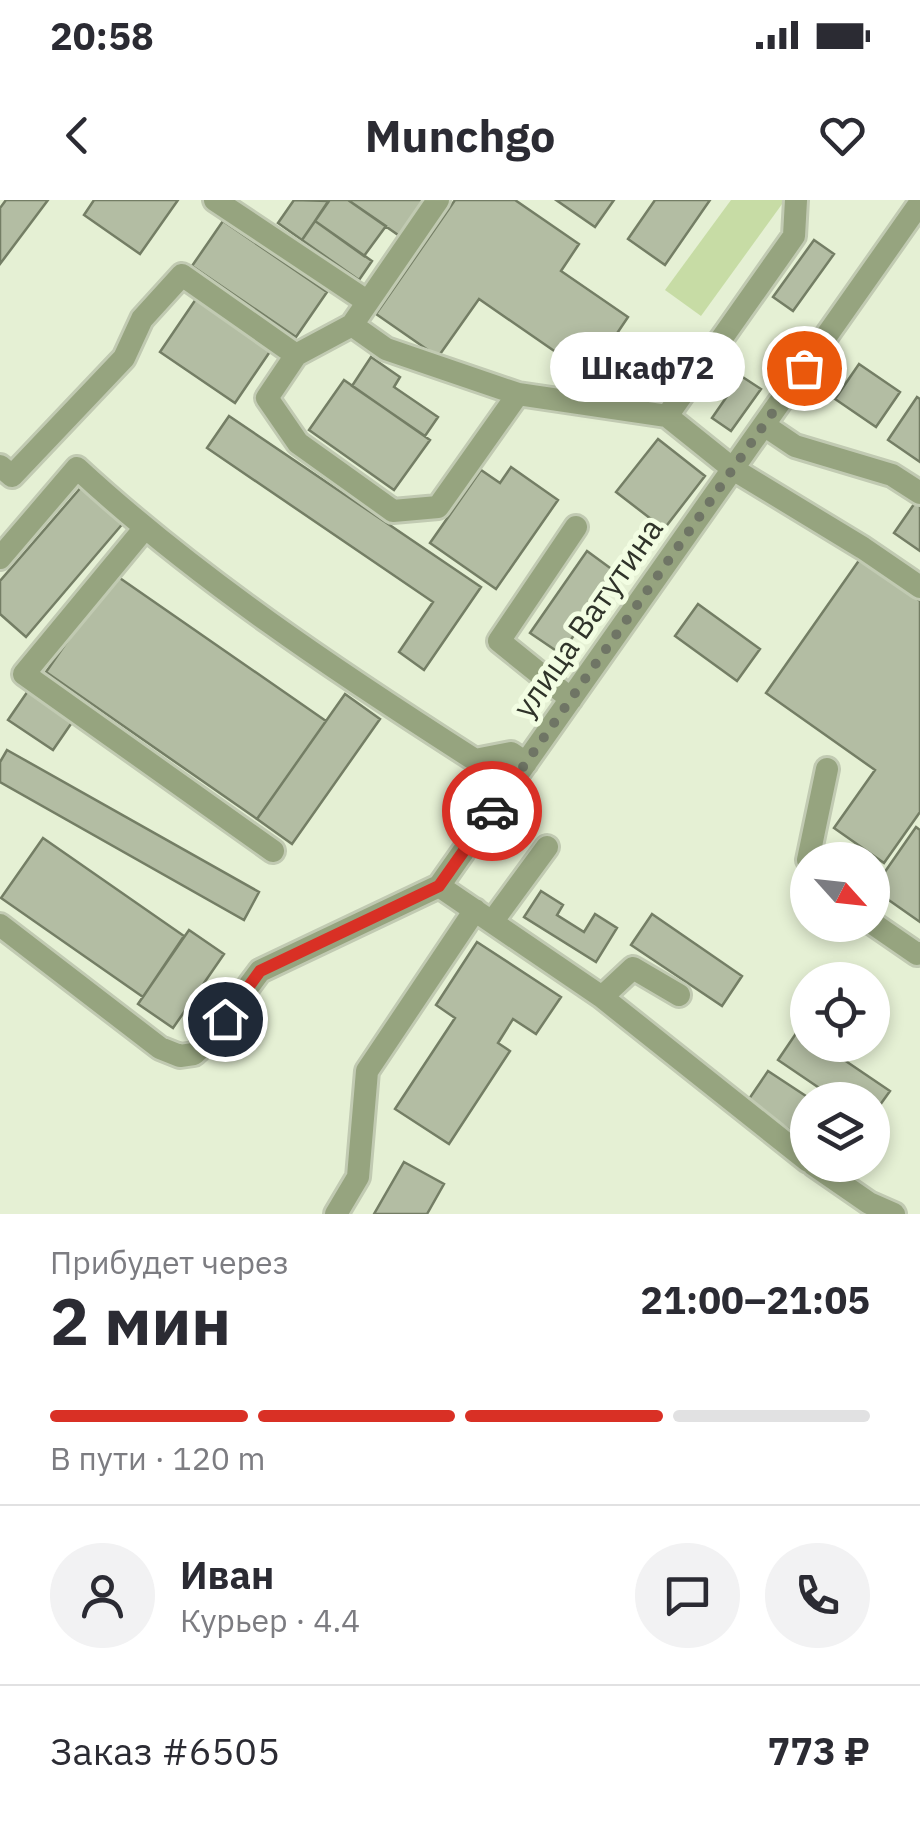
<!DOCTYPE html>
<html lang="ru">
<meta charset="utf-8">
<style>
body{margin:0;font-family:"IBM Plex Sans",sans-serif;background:#f2f2f3;color:#2b2b33;height:100vh;display:flex;flex-direction:column;font-size:38px;white-space:nowrap}
*{box-sizing:border-box;margin:0}
p{font-size:32px;color:#7c7c81}
.icon{flex:none;width:55px;height:55px;fill:none;stroke:currentColor;stroke-width:2;stroke-linecap:round;stroke-linejoin:round}
.map{position:relative;height:1014px;overflow:hidden}
.sheet{display:flex;flex-direction:column;background:#fff;flex:1}
.sheet>*{flex:none}
.needle{width:65px;rotate:117deg}
.controls{position:absolute;left:790px;top:642px;display:grid;gap:20px}
.controls a{display:grid;place-items:center;width:100px;height:100px;border-radius:50%;background:#fff;box-shadow:0 5px 15px #0003;font-size:50px}
.pin{position:absolute;display:grid;place-items:center;width:85px;height:85px;color:#fff;margin:-42px;border:5px solid #fff;border-radius:50%;box-shadow:0 2px 10px #0007}
.courier{position:absolute;display:grid;place-items:center;width:100px;height:100px;margin:-50px;border:8px solid #d93025;border-radius:50%;background:#fff;color:#222;box-shadow:0 2px 12px #0007}
.bubble{position:absolute;height:70px;border-radius:35px;background:#fff;box-shadow:0 5px 15px #0003;font-size:32px;font-weight:800;line-height:70px;text-align:center}
.headline em{font-style:normal;font-weight:800}
.headline div{display:flex;flex-direction:column-reverse}
.headline{display:flex;align-items:center;justify-content:space-between;height:170px;padding:0 50px}
h1{font-size:65px;font-weight:800;line-height:75px}
.bar{display:grid;grid-template-columns:repeat(4,1fr);gap:15px 10px;align-content:center;height:120px;padding:0 50px}
.bar i{height:12px;border-radius:8px;background:#e1e1e2}
.bar .current{background:#d93025}
.bar p{grid-column:span 4}
.line{display:flex;align-items:center;gap:25px;padding:0 50px;border-top:2px solid #e1e1e2}
.line div{flex:1}
.round{display:grid;place-items:center;flex:none;width:105px;height:105px;border-radius:52px;background:#f2f2f3}
.status{display:flex;justify-content:space-between;align-items:center;height:70px;padding:0 50px;background:#fff;direction:ltr}
.status svg{height:28px;fill:currentColor}
header{display:flex;justify-content:space-between;align-items:center;height:130px;padding:0 50px;background:#fff;font-size:45px;font-weight:800}
.map>svg:first-child{display:block}
.green{fill:#c7dca5}
.building{fill:#b3bda3;stroke:#747e65;stroke-width:2.5}
.lines{fill:none;stroke-linecap:round;stroke-linejoin:round}
.minor-casing{stroke:#c1cab2;stroke-width:28}
.minor{stroke:#96a47f;stroke-width:22}
.done{stroke:#6f7565;stroke-width:10;stroke-dasharray:0 18}
.route{stroke:#d93025;stroke-width:12}
.labels{text-anchor:middle;stroke-width:10;stroke-linejoin:round;paint-order:stroke}
.street-label{font-size:32px;fill:#2f3329;stroke:#f2fde2}
</style>
<div class="status"><b>20:58</b><svg viewBox="0 0 49 12"><path d="M0 12V9h3v3zM5 12V6h3v6zM10 12V3h3v9zM15 12V0h3v12zM26 1h20v11H26zM47 4h2v5h-2z"/></svg></div>
<header><svg class="icon" aria-label="back" viewBox="0 0 24 24"><path d="M15 5l-7 7 7 7"/></svg>Munchgo<svg class="icon" aria-label="heart" viewBox="0 0 24 24"><path d="M12 20l-8-8c-3-5 5-10 8-4 3-6 11-1 8 4z"/></svg></header>
<div class="map">
<svg width="920" height="1014" viewBox="0 0 920 1014">
<rect width="100%" height="100%" fill="#e5f0d4"/>
<!-- green -->
<path class="green" d="M 731,0 L 785,0 L 701,116 L 665,90 Z"/>
<!-- building -->
<path class="building" d="M 6,0 L 48,0 L 0,64 L 0,8 Z
M 94,0 L 178,0 L 140,54 L 84,15 Z
M 294,0 L 329,1 L 302,40 L 278,23 Z
M 348,0 L 427,0 L 401,37 Z
M 348,0 L 386,26 L 364,56 L 315,21 L 329,0 Z
M 455,0 L 515,0 L 579,44 L 561,71 L 628,117 L 589,175 L 479,99 L 438,157 L 376,114 Z
M 556,0 L 614,0 L 595,27 Z
M 655,0 L 710,0 L 665,65 L 628,39 Z
M 223,21 L 327,92 L 296,137 L 192,66 Z
M 315,21 L 372,61 L 359,80 L 302,40 Z
M 814,40 L 834,54 L 793,111 L 773,97 Z
M 196,99 L 271,150 L 235,203 L 160,152 Z
M 371,157 L 400,177 L 394,187 L 438,217 L 425,236 L 352,186 Z
M 859,164 L 900,192 L 876,227 L 835,199 Z
M 741,176 L 761,189 L 731,231 L 712,218 Z
M 344,180 L 430,240 L 394,290 L 309,230 Z
M 917,197 L 920,199 L 920,262 L 888,240 Z
M 229,216 L 481,387 L 424,470 L 399,452 L 433,402 L 207,248 Z
M 658,239 L 705,276 L 664,329 L 616,292 Z
M 511,267 L 558,300 L 496,389 L 430,343 L 481,270 L 500,283 Z
M 83,285 L 125,321 L 26,437 L 0,414 L 0,381 Z
M 919,297 L 920,297 L 920,351 L 894,333 Z
M 587,351 L 617,373 L 561,454 L 530,433 Z
M 860,359 L 920,401 L 920,612 L 884,663 L 834,628 L 875,570 L 766,493 Z
M 114,374 L 326,521 L 257,619 L 46,472 Z
M 698,404 L 760,449 L 737,481 L 675,436 Z
M 30,488 L 75,518 L 53,550 L 8,520 Z
M 345,494 L 380,519 L 292,644 L 257,619 Z
M 7,550 L 259,692 L 244,720 L 0,582 L 0,562 Z
M 916,627 L 920,630 L 920,722 L 873,689 Z
M 43,638 L 184,736 L 143,797 L 1,698 Z
M 541,691 L 563,705 L 557,715 L 584,732 L 595,714 L 617,728 L 596,762 L 524,717 Z
M 652,714 L 742,776 L 722,806 L 631,745 Z
M 189,730 L 224,754 L 173,828 L 138,804 Z
M 477,742 L 561,797 L 536,834 L 513,819 L 498,843 L 510,851 L 449,944 L 395,909 L 455,818 L 436,805 Z
M 799,829 L 808,835 L 808,845 L 822,845 L 890,891 L 872,916 L 872,900 L 837,900 L 778,860 Z
M 768,871 L 812,900 L 808,900 L 808,942 L 747,902 Z
M 404,962 L 444,984 L 427,1014 L 374,1014 Z"/>
<g class="lines">
<defs>
<path id="minor" d="M 215,0 L 368,102
M 438,0 L 352,125 L 386,149 L 518,194 L 667,216 L 733,269 L 863,348 L 920,387
M 296,155 L 352,125
M 667,216 L 794,36 L 796,0
M 764,225 L 795,246 L 892,275 L 920,293
M 0,266 L 12,276 L 124,158 L 142,119 L 182,75 L 296,155 L 267,198 L 298,243 L 393,311 L 438,307 L 518,194
M 144,329 L 24,474 L 273,651
M 0,358 L 77,268 C 196,378 339,473 475,560 L 511,553 L 526,563
M 571,499 L 499,441 L 576,327
M 808,660 L 827,569
M 439,686 L 602,797 L 633,768 L 679,795
M 492,722 L 547,647
M 872,723 L 917,754 L 920,753
M 0,725 L 160,848 L 180,856 L 194,854 L 207,842 L 260,771 L 439,686 L 920,3
M 602,797 L 808,961
M 814,965 L 869,1003 L 894,1014
M 336,1014 L 358,977 L 367,871 L 475,710"/>
</defs>
<!-- minor casing -->
<use href="#minor" class="minor-casing"/>
<!-- minor -->
<use href="#minor" class="minor"/>
</g>
<g class="lines">
<!-- done -->
<path class="done" d="M 492,611 L 804,168"/>
<!-- route -->
<path class="route" d="M 225,819 L 260,771 L 439,686 L 492,611"/>
</g>
<g class="labels">
<!-- street labels -->
<g class="street-label">
<text transform="translate(588 418) rotate(-55)" y="11">улица Ватутина</text>
</g>
</g>
</svg>
<div class="controls">
<a><svg class="needle" viewBox="-14 -14 28 28"><path d="M0-13l5 13h-10z" fill="#e53935"/><path d="M0 13l5-13h-10z" fill="#7c7c81"/></svg></a>
<a><svg class="icon" aria-label="locate" viewBox="0 0 24 24"><circle cx="12" cy="12" r="6"/><path d="M12 2v4M12 18v4M2 12h4M18 12h4"/></svg></a>
<a><svg class="icon" aria-label="layers" viewBox="0 0 24 24"><path d="M12 4l9 5-9 5-9-5zM3 14l9 5 9-5"/></svg></a>
</div>
<div class="pin" style="left:804px;top:168px;background:#ea580c"><svg class="icon" aria-label="bag" viewBox="0 0 24 24"><path d="M5 8h14l-1 12H6zM9 8a3 3 0 0 1 6 0"/></svg></div>
<div class="pin" style="left:225px;top:819px;background:#1f2937"><svg class="icon" aria-label="home" viewBox="0 0 24 24"><path d="M3 11l9-7 9 7M6 9v11h12V9"/></svg></div>
<div class="courier" style="left:492px;top:611px"><svg class="icon" aria-label="car" viewBox="0 0 24 24"><path d="M5 17H2v-5l4-1 3-4h7l3 4 3 1v5h-3M9 17h6M6 11h13"/><circle cx="7" cy="17" r="2"/><circle cx="17" cy="17" r="2"/></svg></div>
<div class="bubble" style="left:550px;top:132px;width:195px">Шкаф72</div>
</div>
<section class="sheet">
<div class="headline"><div><h1>2 мин</h1><p>Прибудет через</p></div><em>21:00–21:05</em></div>
<div class="bar"><i class="current"></i><i class="current"></i><i class="current"></i><i></i><p>В пути · 120 m</p></div>
<div class="line" style="height:180px"><a class="round"><svg class="icon" aria-label="person" viewBox="0 0 24 24"><circle cx="12" cy="8" r="4"/><path d="M4 21q1-7 8-7t8 7"/></svg></a><div><b>Иван</b><p>Курьер · 4.4</p></div><a class="round"><svg class="icon" aria-label="chat" viewBox="0 0 24 24"><path d="M4 5h16v11H9l-5 4z"/></svg></a><a class="round"><svg class="icon" aria-label="phone" viewBox="0 0 24 24"><path d="M5 4h4l2 5-3 2q2 4 5 5l2-3 5 2v4C11 20 4 13 5 4z"/></svg></a></div>
<div class="line" style="height:130px"><div>Заказ #6505</div><b>773 ₽</b></div>
</section>
